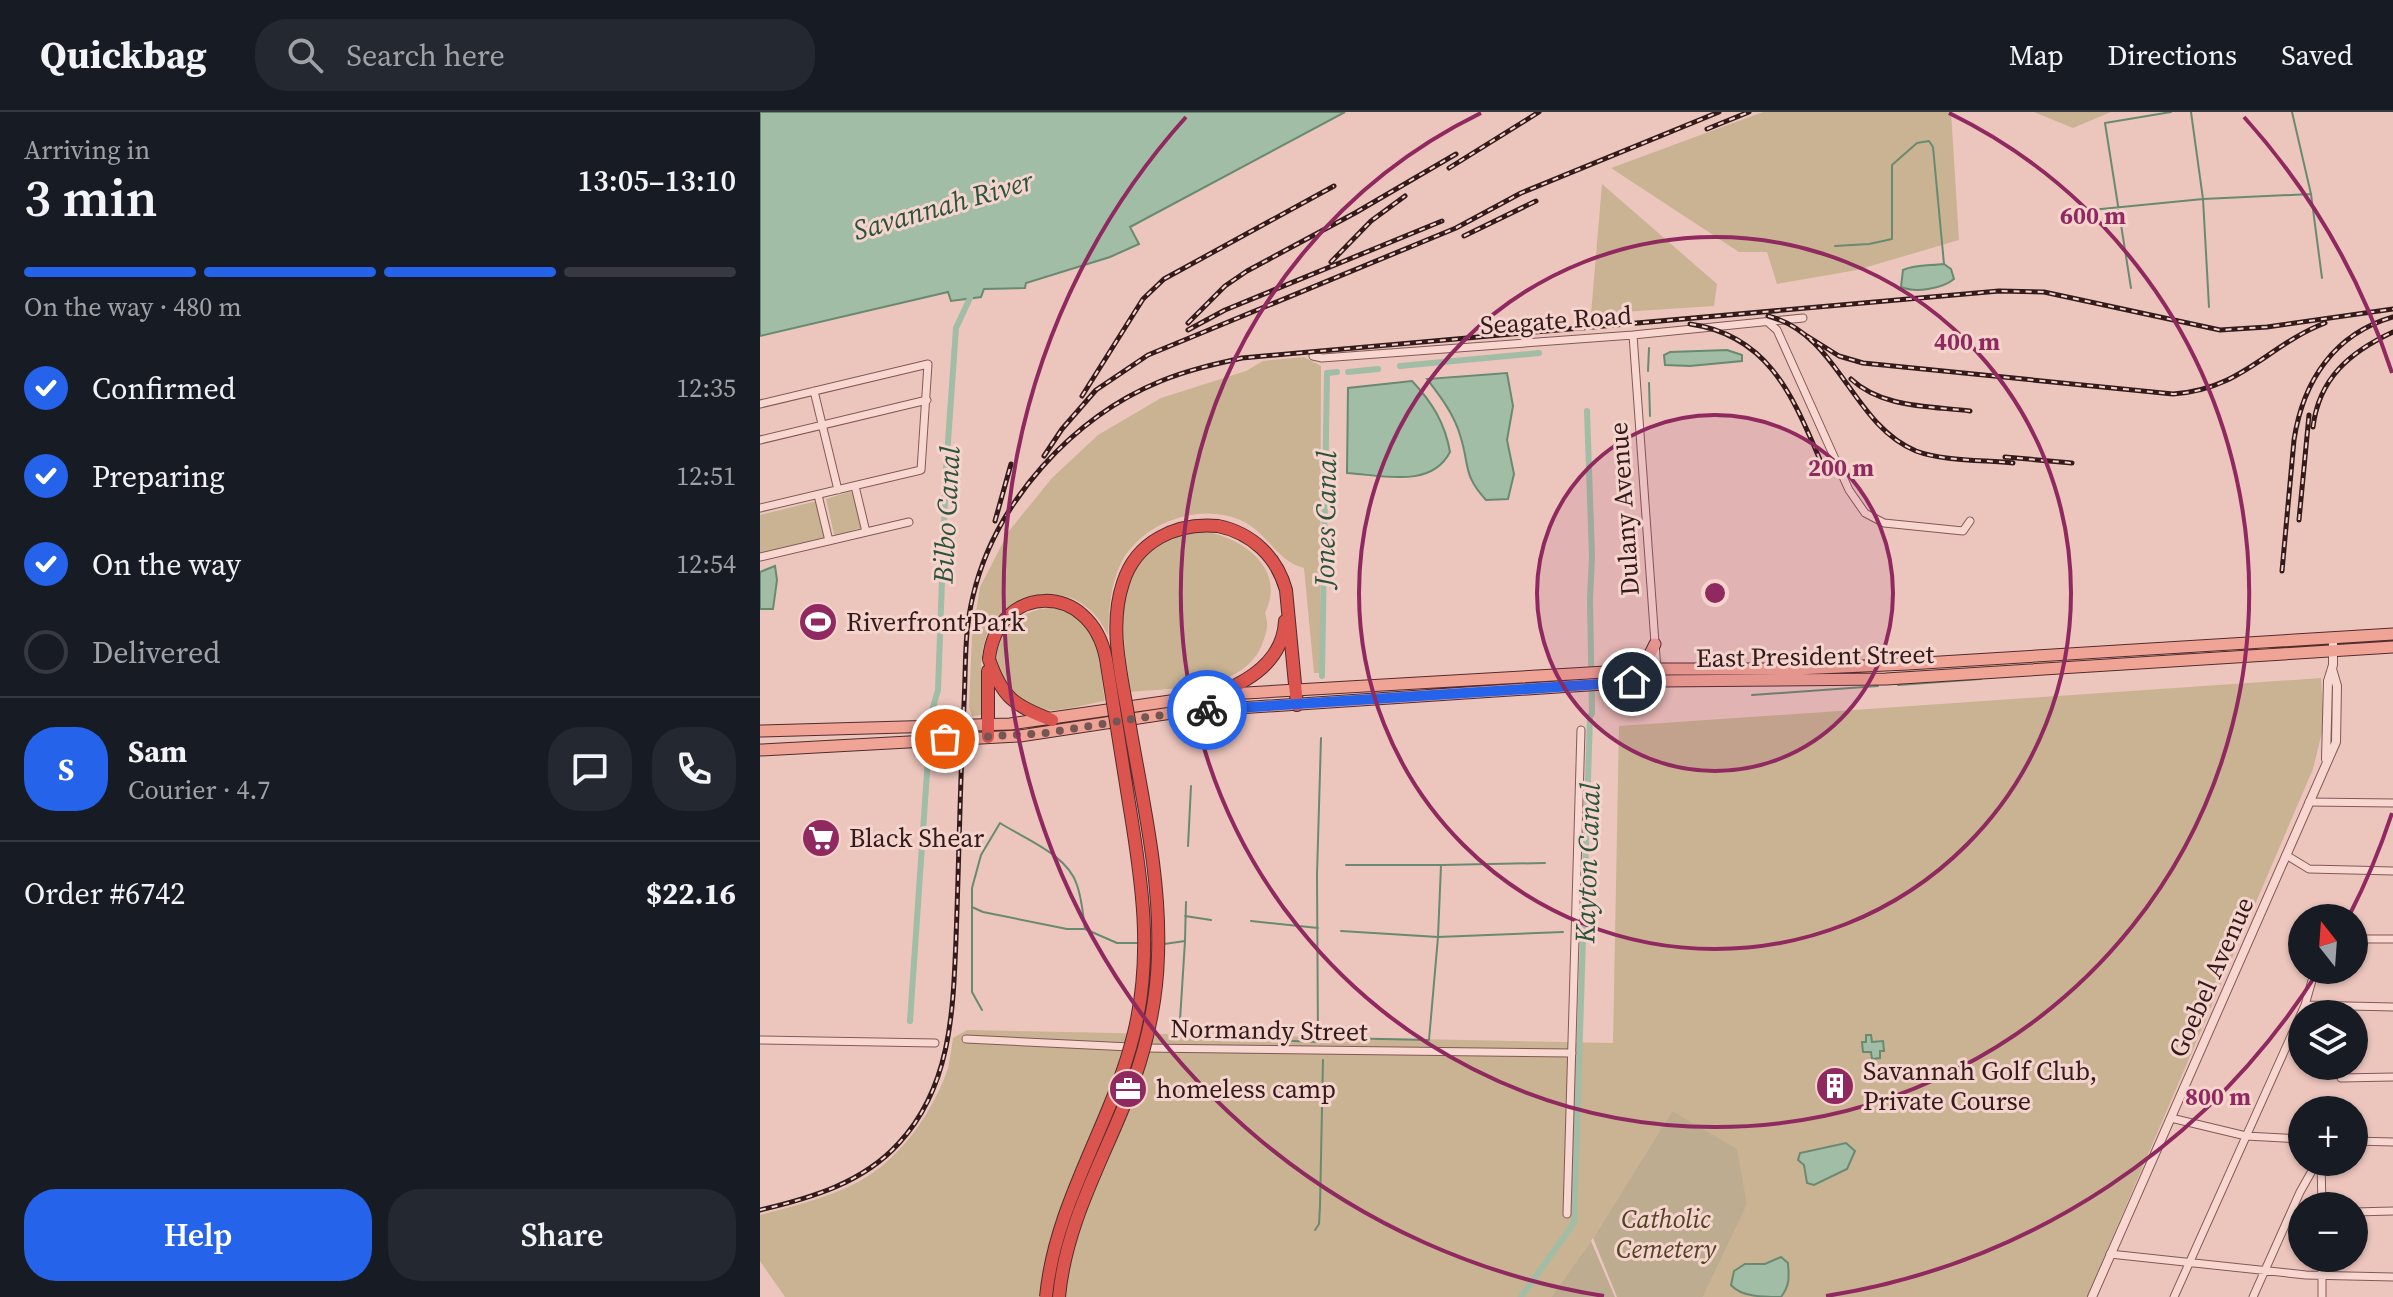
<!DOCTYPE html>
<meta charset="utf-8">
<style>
body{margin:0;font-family:"Source Serif 4",serif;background:#242831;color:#f1f3f6;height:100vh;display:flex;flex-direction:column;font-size:30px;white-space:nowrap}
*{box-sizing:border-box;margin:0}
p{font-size:26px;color:#9ea1a6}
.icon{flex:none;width:44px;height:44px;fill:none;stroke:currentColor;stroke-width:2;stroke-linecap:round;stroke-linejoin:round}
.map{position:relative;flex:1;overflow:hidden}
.panel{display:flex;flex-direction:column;background:#171b24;width:760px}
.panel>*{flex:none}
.needle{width:52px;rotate:343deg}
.fabs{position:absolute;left:1528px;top:792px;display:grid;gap:16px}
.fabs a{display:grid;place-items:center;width:80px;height:80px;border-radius:50%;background:#171b24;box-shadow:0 2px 6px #0004;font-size:40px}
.pin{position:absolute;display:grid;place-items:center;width:68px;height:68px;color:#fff;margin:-34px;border:4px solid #fff;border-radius:50%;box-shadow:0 2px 8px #0007}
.courier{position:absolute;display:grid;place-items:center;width:80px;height:80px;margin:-40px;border:6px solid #2563eb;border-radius:50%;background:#fff;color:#222;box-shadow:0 2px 10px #0007}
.headline em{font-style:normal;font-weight:600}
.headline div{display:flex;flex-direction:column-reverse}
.headline{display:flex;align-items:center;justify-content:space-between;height:136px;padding:0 24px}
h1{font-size:52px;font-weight:600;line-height:60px}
.bar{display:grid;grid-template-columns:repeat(4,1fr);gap:12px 8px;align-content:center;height:96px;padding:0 24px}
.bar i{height:10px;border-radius:6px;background:#363941}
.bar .selected{background:#2563eb}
.bar p{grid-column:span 4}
.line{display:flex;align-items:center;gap:20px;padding:0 24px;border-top:2px solid #363941}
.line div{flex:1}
.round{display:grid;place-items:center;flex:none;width:84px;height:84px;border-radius:32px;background:#242831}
ol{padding:0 24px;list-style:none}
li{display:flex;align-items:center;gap:24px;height:88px}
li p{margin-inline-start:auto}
li .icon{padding:8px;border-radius:50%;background:#2563eb;color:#fff;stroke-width:4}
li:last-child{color:#9ea1a6}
li i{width:44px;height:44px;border:4px solid #363941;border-radius:50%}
.action{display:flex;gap:16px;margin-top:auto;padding:16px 24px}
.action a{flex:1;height:92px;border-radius:32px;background:#2563eb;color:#fff;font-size:32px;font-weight:600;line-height:92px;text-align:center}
.action a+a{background:#242831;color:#f1f3f6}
header{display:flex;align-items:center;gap:48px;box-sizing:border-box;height:112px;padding:0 40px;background:#171b24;border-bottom:2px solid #363941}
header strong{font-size:38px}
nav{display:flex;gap:44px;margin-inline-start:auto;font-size:28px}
.search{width:560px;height:72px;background:#242831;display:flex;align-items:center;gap:20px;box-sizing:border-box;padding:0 28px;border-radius:32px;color:#9ea1a6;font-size:30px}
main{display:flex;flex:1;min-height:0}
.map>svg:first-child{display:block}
.green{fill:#c9b392}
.cemetery{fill:#beac91}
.water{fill:#a1bda6;stroke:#698a71;stroke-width:2}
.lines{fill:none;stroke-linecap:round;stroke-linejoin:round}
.stream{stroke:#698a71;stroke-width:2}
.canal{stroke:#a1bda6;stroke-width:6}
.minor-casing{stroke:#835857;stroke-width:9}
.tertiary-casing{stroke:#835857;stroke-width:10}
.primary-casing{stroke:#512c2e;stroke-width:13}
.motorway-casing{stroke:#512c2e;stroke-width:14}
.minor{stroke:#f7d7d0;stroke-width:7}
.tertiary{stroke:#f7d7d0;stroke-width:8}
.primary{stroke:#f0a495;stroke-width:11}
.motorway{stroke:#db544e;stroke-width:12}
.rail-casing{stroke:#331b1c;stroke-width:5}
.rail{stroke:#f4d4cc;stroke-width:2;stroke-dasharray:6;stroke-linecap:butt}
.motorway-bridge-casing{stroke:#512c2e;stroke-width:14;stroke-linecap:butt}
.motorway-bridge{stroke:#db544e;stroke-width:12}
.done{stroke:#745754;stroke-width:8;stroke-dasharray:0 14.4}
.route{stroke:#2563eb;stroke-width:10}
.ring{fill:none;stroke:#90295f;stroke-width:4}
.labels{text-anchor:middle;stroke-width:6;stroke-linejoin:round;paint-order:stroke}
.street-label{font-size:26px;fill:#331b1c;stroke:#f4d4cc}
.poi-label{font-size:26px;fill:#331b1c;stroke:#f4d4cc;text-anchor:start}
.park-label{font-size:26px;font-style:italic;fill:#4f4322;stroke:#f4d4cc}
.water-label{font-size:28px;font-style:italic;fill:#2b523b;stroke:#f4d4cc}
.centre{fill:#90295f;stroke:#f4d4cc;stroke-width:4}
.ring-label{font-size:24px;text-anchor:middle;font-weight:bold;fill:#90295f;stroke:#f4d4cc;stroke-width:6;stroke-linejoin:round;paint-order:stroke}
</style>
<header>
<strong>Quickbag</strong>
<div class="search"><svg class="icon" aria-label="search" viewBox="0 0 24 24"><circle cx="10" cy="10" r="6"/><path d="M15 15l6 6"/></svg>Search here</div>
<nav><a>Map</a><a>Directions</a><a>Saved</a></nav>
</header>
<main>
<section class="panel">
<div class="headline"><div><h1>3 min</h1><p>Arriving in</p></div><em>13:05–13:10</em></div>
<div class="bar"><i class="selected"></i><i class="selected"></i><i class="selected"></i><i></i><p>On the way · 480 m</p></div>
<ol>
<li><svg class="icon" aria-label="check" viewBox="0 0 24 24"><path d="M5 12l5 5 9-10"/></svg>Confirmed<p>12:35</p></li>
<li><svg class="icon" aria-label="check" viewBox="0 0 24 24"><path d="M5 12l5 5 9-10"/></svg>Preparing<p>12:51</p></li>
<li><svg class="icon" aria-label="check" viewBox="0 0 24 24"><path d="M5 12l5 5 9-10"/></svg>On the way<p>12:54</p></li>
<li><i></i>Delivered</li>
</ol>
<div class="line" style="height:144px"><b class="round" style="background:#2563eb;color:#fff">S</b><div><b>Sam</b><p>Courier · 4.7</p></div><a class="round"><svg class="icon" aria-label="chat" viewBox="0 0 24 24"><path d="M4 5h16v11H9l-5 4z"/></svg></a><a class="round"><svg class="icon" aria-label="phone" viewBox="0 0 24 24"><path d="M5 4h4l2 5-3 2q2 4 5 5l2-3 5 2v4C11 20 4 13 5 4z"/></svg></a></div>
<div class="line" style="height:104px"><div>Order #6742</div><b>$22.16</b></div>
<div class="action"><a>Help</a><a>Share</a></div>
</section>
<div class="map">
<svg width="1633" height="1185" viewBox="0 0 1633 1185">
<rect width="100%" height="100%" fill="#ecc6bd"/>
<!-- green -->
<path class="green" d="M 1003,0 L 1191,0 L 1199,128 L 1097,158 L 1017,172 L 1007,140 L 979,140 L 851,56 Z
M 1274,0 L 1351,0 L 1313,16 Z
M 842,72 L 957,172 L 954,194 L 831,202 Z
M 544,245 L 561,254 L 560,561 L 554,561 L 544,456 C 519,450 510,426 488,412 C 446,387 382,409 361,451 C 350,474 349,499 348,523 C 343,514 338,505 330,498 C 297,467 243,484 227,523 C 217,547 223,578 224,603 L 212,604 L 209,595 L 212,525 L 220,475 L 249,419 L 292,366 L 338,323 L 401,286 L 486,259 L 503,249 Z
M 89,380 L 93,381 L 101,416 L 76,423 L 74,422 L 66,387 Z
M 57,389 L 64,426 L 0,441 L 0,403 Z
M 442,419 C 482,425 527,456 505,501 C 509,513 507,518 503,530 C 485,580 416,575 371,580 C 359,510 350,431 442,419 Z
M 290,496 C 340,503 339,549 345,589 C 325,592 298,602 277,597 C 266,594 260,588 253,580 C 219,545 244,499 290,496 Z
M 1561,566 L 1564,612 L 1553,657 L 1327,1185 L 943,1185 L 987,1093 L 912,999 L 831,1129 L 791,1185 L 25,1185 L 0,1149 L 0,1103 C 33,1094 68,1086 98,1070 C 139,1048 170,1004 186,962 C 190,951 191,938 193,926 L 207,918 L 853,931 L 859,614 Z"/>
<!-- cemetery -->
<path class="cemetery" d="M 912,999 L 977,1037 L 987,1093 L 943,1185 L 857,1185 L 833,1126 Z
M 831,1129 L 855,1185 L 791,1185 Z"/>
<!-- water -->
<path class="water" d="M 0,0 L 585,0 L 370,115 L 379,132 L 350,145 L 266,171 L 265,176 L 224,177 L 221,185 L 191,189 L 188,180 L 0,224 Z
M 1184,152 L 1191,157 L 1194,167 C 1182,177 1155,181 1141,175 L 1143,158 C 1156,152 1170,154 1184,152 Z
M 967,238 L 982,243 L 982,249 L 930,254 L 905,253 L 904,243 L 910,240 Z
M 747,261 L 753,294 L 747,328 L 754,362 L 748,387 L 726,388 C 702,362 710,353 700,323 C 694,302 680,284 667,267 Z
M 652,269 C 672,290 685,311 690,340 C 671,377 622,363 587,361 L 588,276 Z
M 15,454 L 17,468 L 13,497 L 0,497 L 0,460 Z
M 1106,923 L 1111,923 L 1112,930 L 1123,929 L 1124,939 L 1120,939 L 1120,946 L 1112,947 L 1111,940 L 1103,940 L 1102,930 L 1106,930 Z
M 1086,1031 L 1095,1039 L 1087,1057 L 1054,1073 L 1047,1071 L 1044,1053 L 1038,1048 L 1040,1041 Z
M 1021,1145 L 1028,1151 C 1029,1166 1030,1173 1021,1185 C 1004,1185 981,1185 971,1173 L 974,1159 L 985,1152 L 1005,1152 Z"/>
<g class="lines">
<!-- stream -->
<path class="stream" d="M 1431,0 L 1443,87 L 1449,195
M 1532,0 L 1551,82 L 1562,166
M 1331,98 L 1443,87 L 1551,82
M 1075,134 L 1109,132 L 1132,127 L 1132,53 L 1157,31 L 1169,29 L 1173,35 L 1184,152
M 1371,176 L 1345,11 L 1411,0
M 888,259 L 889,236
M 889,271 L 890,304
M 1138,573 L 1221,567
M 992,583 L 1118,574
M 428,734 L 431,674
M 586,753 L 681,753 L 678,825 L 803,820
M 682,753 L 785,751
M 212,795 L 223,800 L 307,817 L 325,817 C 323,803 322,787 317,773 C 308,743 265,727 240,711 L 221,743 L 212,776 L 212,880 L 222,898
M 425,804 L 451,808
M 491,809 L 558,816
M 325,817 L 357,831 L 377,831
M 425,828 L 426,790
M 404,832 L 425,829 L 419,924 L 558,930 L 557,763 L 561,626
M 576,926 L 669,928 L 678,825 L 581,819
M 555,1118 L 559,1112 L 560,1094 L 563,948"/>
<!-- canal -->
<path class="canal" d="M 640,254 L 779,241
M 588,260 L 618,257
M 562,564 L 567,261 L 577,260
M 150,909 L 171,602 L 178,578 L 186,358 L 196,216 L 210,186
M 761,1185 L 814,1111 L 830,605 L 832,601 L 830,487 L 832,444 L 827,299"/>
<defs>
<path id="minor" d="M 1009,211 L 1017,218 L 1089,378 L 1105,401 L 1124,411 L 1203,419 L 1210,409
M 873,223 L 897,559
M 553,244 L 562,246 L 873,223 L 1043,206
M 54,279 L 78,378
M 0,292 L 168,252 L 161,358 L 0,396
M 0,328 L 167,288
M 95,374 L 106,420
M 58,383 L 69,429
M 0,445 L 149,410
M 1549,690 L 1633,691
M 1526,743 L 1549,757 L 1633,759
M 1594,827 L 1633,827
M 1545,893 L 1633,895
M 206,927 L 370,935
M 0,928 L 175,931
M 382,936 L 812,941
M 1581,966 L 1633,965
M 1411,1006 L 1486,1024 L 1542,1027
M 1594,1029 L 1633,1030
M 1561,1050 L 1562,1094
M 1594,1100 L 1633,1099
M 807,1102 L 821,618
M 1350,1142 L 1546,1163 L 1633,1165
M 1414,1185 L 1545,893 L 1555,858
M 1493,1185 L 1540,1080 L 1557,1050
M 1562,1185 L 1562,1146"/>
<path id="tertiary" d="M 1566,647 L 1568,569 L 1573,553 L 1573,525
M 1332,1185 L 1576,630 L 1577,574 L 1572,557"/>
<path id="primary" d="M 874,558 L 887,548 L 895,532
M 0,619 L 250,612 L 452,583 L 897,557 L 1037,557 L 1148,552 L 1633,522
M 0,638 L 260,624 L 418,600 L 828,573 L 897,569 L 1126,567 L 1633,535"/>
<path id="motorway" d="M 458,414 C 492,421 517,445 526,478 L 537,593
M 229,547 C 242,586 255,594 292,608
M 452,583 C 487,571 523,550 525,509
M 228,625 L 228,559"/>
</defs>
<!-- minor casing -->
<use href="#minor" class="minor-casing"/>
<!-- tertiary casing -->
<use href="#tertiary" class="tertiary-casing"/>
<!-- primary casing -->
<use href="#primary" class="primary-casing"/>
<!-- motorway casing -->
<use href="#motorway" class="motorway-casing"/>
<!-- minor -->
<use href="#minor" class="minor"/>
<!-- tertiary -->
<use href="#tertiary" class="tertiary"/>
<!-- primary -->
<use href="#primary" class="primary"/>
<!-- motorway -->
<use href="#motorway" class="motorway"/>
<defs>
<path id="rail" d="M 947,17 L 989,0
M 689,56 L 779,0
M 704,124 L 776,89
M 571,150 L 611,109 L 645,84
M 1008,204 C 1079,222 1091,312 1156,339 C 1182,349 1225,348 1253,351
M 428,211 L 465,174 L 487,159 L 595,101 L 696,42
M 930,212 C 1013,224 1035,291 1064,357
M 428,218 L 465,198 L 682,109
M 1047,224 L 1079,244 L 1103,251 L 1413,282 C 1481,278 1508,233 1565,211
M 1091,267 C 1122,296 1170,294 1210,299
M 322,284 L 383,187 L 404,167 L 574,74
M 1553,315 C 1559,266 1590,240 1633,220
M 284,344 L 302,317 L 336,278 L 388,243 L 696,116 L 761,81 L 959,0
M 1245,345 L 1312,351
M 1539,408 L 1549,303
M 235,409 L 251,352
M 1522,459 L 1534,328 C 1543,269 1574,222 1633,205
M 0,1098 C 51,1086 103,1071 139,1031 C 191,975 193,900 196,827 C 199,749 200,670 204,592 C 206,556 204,519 213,484 C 235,390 313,305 401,269 C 428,258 455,252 482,246 L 1239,179 L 1284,180 L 1460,218 L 1507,215 L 1633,197"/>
</defs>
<!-- rail casing -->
<use href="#rail" class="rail-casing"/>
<!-- rail -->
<use href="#rail" class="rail"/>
<defs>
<path id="motorway-bridge" d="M 229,547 C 237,471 331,468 346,547 C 354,595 361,643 369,691 C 382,769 393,843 374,921 C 352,1012 295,1090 286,1185
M 299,1185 C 306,1107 348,1040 374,968 C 388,928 397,886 398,843 C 401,765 382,686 369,609 C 362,564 348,516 363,471 C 376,429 417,410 458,414"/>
</defs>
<!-- motorway-bridge casing -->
<use href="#motorway-bridge" class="motorway-bridge-casing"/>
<!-- motorway-bridge -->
<use href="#motorway-bridge" class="motorway-bridge"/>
</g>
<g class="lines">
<!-- done -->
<path class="done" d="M 185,627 L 286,621 L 379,606 L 447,598"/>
<!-- route -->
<path class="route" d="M 447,598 L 872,570"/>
</g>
<!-- distance rings -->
<circle cx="955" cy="481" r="178" fill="#90295f" fill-opacity=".12"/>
<g class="ring">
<circle cx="955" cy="481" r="178"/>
<circle cx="955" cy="481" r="356"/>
<path d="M1189 1A534 534 0 1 1 721 1"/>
<path d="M1632 701A712 712 0 0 1 1589 804M1559 858A712 712 0 0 1 1066 1184M844 1184A712 712 0 0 1 426 5M1484 5A712 712 0 0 1 1632 261"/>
</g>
<!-- icons -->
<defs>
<symbol id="stadium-disc" viewBox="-11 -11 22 22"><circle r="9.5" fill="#90295f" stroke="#f4d4cc"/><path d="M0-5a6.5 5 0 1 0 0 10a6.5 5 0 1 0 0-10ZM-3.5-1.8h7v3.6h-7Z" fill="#fff"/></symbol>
<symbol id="supermarket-disc" viewBox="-11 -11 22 22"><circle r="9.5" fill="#90295f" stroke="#f4d4cc"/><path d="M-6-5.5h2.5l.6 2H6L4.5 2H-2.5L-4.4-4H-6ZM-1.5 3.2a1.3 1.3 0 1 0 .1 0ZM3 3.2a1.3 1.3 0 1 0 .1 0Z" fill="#fff"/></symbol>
<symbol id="building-disc" viewBox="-11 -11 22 22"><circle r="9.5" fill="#90295f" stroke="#f4d4cc"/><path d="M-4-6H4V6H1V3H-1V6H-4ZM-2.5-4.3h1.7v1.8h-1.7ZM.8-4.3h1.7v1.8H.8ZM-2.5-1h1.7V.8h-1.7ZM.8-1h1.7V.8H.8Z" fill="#fff"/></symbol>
<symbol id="office-disc" viewBox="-11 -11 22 22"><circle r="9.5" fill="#90295f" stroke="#f4d4cc"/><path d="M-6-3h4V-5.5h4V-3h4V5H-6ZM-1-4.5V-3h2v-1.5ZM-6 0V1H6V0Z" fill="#fff"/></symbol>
</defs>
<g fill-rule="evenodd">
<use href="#stadium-disc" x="36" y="488" width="44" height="44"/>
<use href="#supermarket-disc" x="39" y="704" width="44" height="44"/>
<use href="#building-disc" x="1053" y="952" width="44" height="44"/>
<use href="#office-disc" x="346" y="955" width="44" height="44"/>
</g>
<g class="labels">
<!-- street labels -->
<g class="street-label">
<text transform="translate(796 208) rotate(-4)" y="9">Seagate Road</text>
<text transform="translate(864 397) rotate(-94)" y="9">Dulany Avenue</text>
<text transform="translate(1055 544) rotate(-1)" y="9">East President Street</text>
<text transform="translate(1451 865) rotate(-66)" y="9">Goebel Avenue</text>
<text transform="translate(509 918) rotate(1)" y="9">Normandy Street</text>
</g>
<!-- poi labels -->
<g class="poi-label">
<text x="86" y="519">Riverfront Park</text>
<text x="89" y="735">Black Shear</text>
<text x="1103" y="968">Savannah Golf Club,<tspan x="1103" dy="30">Private Course</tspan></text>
<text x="396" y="986">homeless camp</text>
</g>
<!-- park labels -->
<g class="park-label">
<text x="906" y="1116">Catholic<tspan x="906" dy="30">Cemetery</tspan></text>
</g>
<!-- water labels -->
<g class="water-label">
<text transform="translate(183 93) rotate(-16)" y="10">Savannah River</text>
<text transform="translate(186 403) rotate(-87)" y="10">Bilbo Canal</text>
<text transform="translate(565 407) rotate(-89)" y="10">Jones Canal</text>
<text transform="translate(827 751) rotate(-88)" y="10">Kayton Canal</text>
</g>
</g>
<circle cx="955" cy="481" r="12" class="centre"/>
<g class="ring-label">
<text x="1333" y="112">600 m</text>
<text x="1207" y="238">400 m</text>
<text x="1081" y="364">200 m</text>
<text x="1458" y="993">800 m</text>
</g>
</svg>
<div class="fabs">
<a><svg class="needle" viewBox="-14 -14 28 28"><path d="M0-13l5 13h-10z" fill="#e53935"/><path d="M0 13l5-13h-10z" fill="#9ea1a6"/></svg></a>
<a><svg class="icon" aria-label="layers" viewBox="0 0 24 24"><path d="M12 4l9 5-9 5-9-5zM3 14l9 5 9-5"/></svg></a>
<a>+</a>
<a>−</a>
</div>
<div class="pin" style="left:185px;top:627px;background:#ea580c"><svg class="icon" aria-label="bag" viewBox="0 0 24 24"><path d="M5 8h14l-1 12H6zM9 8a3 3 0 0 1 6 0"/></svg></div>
<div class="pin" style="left:872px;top:570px;background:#1f2937"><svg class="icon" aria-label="home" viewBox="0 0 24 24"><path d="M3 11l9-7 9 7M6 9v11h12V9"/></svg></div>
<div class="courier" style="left:447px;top:598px"><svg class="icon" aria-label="bike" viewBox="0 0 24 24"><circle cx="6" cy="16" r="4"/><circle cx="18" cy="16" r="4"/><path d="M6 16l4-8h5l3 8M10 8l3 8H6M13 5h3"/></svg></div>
</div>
</main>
